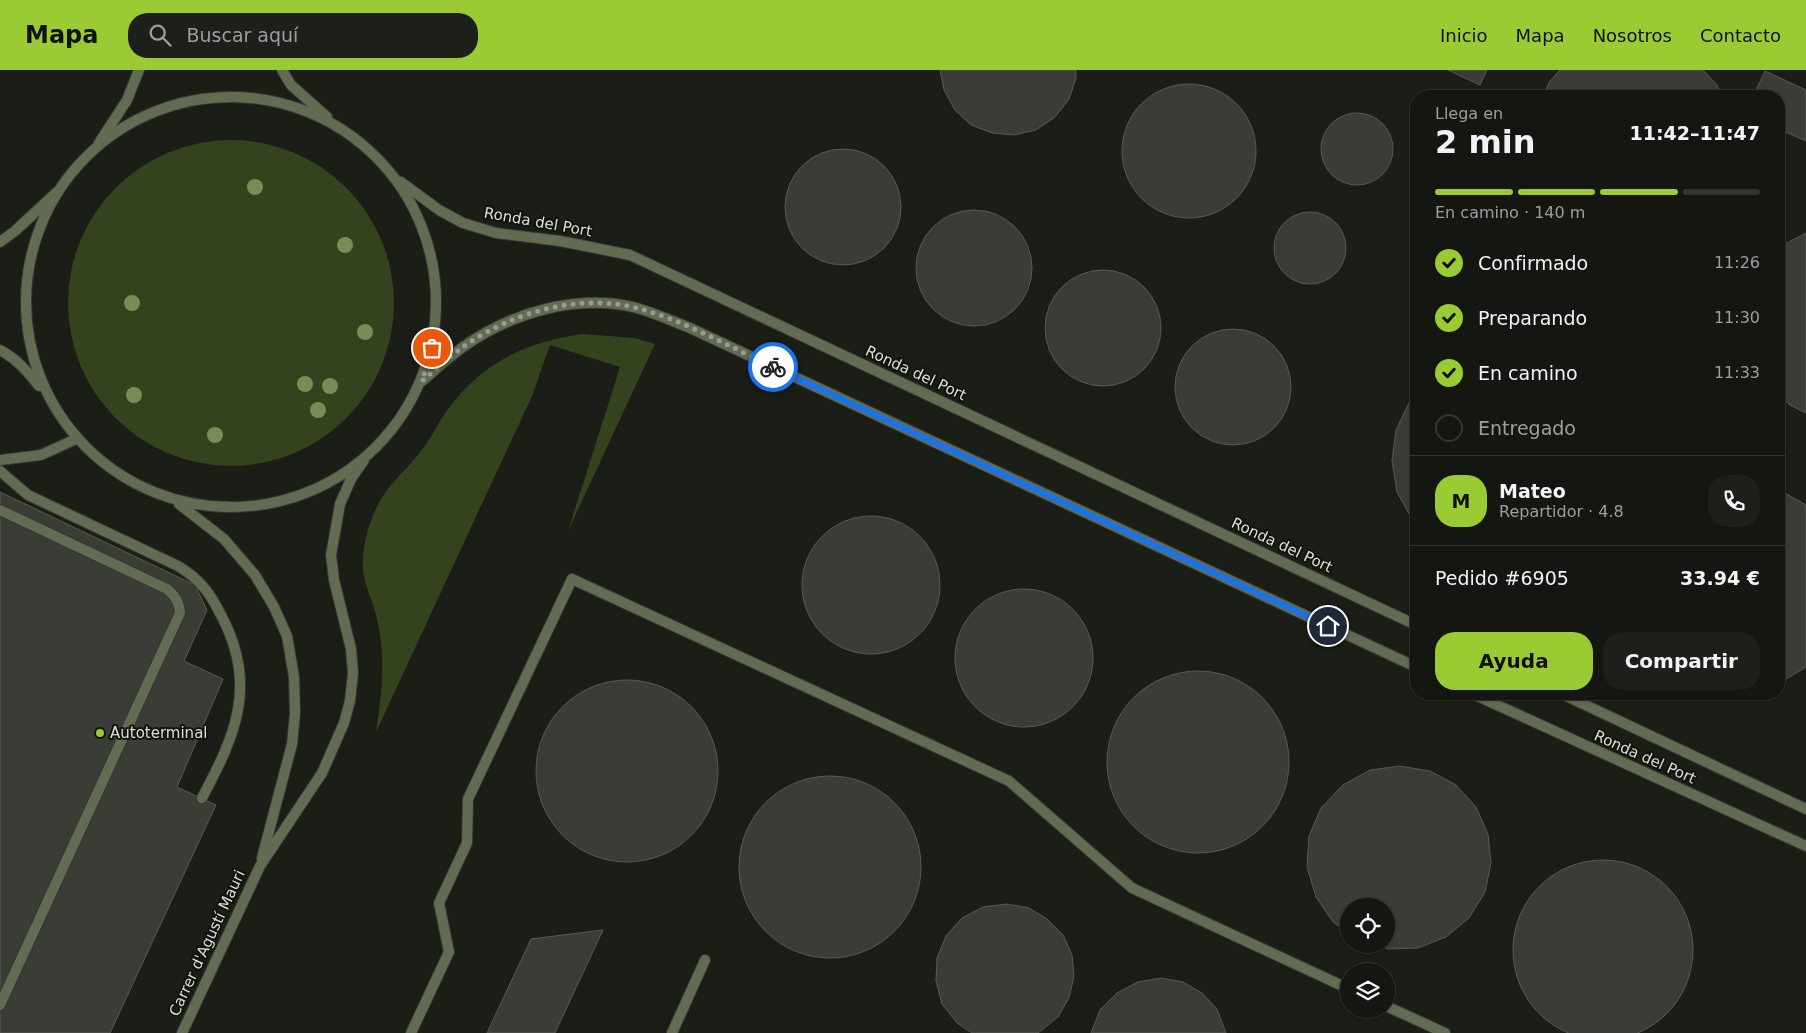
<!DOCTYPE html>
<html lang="es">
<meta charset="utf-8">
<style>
body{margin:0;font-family:"DejaVu Sans",sans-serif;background:#1d1f1a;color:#f1f3f6;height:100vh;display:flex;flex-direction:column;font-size:19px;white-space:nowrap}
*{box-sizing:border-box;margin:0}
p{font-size:16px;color:#9d9f9f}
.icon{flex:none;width:28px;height:28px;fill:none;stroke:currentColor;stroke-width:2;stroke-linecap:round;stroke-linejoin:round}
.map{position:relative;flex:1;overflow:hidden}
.side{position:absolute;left:1410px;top:20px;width:375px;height:610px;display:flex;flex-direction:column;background:#141611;border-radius:20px;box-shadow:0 1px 4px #0004,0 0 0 1px #333531}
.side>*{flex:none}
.controls{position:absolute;left:1340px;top:828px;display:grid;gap:10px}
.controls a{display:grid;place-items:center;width:55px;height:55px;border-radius:50%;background:#141611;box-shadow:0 1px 4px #0004,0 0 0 1px #333531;font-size:25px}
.pin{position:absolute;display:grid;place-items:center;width:42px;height:42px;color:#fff;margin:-21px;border:2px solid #fff;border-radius:50%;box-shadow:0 1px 5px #0007}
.courier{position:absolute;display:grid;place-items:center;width:50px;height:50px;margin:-25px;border:4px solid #1a73e8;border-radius:50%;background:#fff;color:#222;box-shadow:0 1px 6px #0007}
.head em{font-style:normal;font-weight:600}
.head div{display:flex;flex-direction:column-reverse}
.head{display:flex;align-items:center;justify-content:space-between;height:85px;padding:0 25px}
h1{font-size:32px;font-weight:600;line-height:38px}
.bar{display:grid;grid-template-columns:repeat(4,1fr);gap:8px 5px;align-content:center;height:60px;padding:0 25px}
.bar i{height:6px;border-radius:4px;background:#333531}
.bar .current{background:#9bcb32}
.bar p{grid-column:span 4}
.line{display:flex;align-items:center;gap:12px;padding:0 25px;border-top:1px solid #333531}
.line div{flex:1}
.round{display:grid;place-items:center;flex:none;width:52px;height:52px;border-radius:20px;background:#1d1f1a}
ol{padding:0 25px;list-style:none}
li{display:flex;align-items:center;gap:15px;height:55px}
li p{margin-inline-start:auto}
li .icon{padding:5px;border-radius:50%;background:#9bcb32;color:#111;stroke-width:4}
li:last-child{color:#9d9f9f}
li i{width:28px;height:28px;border:2px solid #333531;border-radius:50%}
.primary-button{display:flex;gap:10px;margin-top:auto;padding:10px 25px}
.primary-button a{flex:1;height:58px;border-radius:20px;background:#9bcb32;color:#111;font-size:20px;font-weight:600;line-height:58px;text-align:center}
.primary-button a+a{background:#1d1f1a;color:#f1f3f6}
header{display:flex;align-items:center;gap:30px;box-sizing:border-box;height:70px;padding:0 25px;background:#9bcb32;color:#111}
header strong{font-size:24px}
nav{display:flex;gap:28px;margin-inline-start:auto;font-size:18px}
.search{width:350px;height:45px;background:#1d1f1a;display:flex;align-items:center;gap:12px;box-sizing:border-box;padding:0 18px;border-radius:20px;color:#9d9f9f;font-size:19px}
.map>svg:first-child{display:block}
.green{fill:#35421e}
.building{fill:#3a3d35;stroke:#575b53}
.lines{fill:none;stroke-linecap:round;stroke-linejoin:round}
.lane-casing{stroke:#363832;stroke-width:12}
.street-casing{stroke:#363832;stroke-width:12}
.lane{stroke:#626c52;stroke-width:10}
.street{stroke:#626c52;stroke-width:10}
.tree{fill:#788c57}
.done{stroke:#999b96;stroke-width:5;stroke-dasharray:0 9}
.route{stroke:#1a73e8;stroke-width:6}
.poi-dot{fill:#9bcb32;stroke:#12140e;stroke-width:2}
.labels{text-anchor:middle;stroke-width:4;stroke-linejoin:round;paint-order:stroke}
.street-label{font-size:15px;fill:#dddfda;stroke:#12140e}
.poi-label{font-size:15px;fill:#dddfda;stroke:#12140e;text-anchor:start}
</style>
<header>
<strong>Mapa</strong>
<div class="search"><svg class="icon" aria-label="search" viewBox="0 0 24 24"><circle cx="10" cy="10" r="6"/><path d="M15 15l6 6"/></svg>Buscar aquí</div>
<nav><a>Inicio</a><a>Mapa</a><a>Nosotros</a><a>Contacto</a></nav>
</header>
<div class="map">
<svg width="1806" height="963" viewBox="0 0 1806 963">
<rect width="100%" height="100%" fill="#1b1d17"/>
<!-- green -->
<path class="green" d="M68 233a163 163 0 1 1 326 0a163 163 0 1 1-326 0Z
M 583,264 L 635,268 L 655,274 L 568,461 L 620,297 L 550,275 L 532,326 L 376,662 C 382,624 386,587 377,549 C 372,528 361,510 363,487 C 365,463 373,440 387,420 C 398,405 413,393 424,377 C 433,365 439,351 448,339 C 483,292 526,272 583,264 Z"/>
<!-- building -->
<path class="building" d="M 940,0 L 1076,0 L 1076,8 L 1069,29 L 1055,47 L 1036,60 L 1014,65 L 992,63 L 971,55 L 955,40 L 944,20 Z
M 1448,0 L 1487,0 L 1480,15 Z
M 1560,0 L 1703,0 L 1717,15 L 1721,26 L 1543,26 L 1550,11 Z
M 1765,1 L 1806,20 L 1806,71 L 1779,59 L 1779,26 L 1753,26 Z
M1122 81a67 67 0 1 1 134 0a67 67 0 1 1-134 0Z
M1321 79a36 36 0 1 1 72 0a36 36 0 1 1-72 0Z
M785 137a58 58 0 1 1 116 0a58 58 0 1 1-116 0Z
M916 198a58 58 0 1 1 116 0a58 58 0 1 1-116 0Z
M1274 178a36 36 0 1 1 72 0a36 36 0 1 1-72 0Z
M 1806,163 L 1806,343 L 1790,335 L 1779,325 L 1779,181 L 1785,174 Z
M1045 258a58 58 0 1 1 116 0a58 58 0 1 1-116 0Z
M1175 317a58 58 0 1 1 116 0a58 58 0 1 1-116 0Z
M 1416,325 L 1416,453 L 1412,449 L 1397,422 L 1392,391 L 1396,360 L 1409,333 Z
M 1779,421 L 1783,422 L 1806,435 L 1806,597 L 1788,608 L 1779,610 Z
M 0,422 L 195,515 L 207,540 L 184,591 L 223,609 L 177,717 L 216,735 L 110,963 L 0,963 Z
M802 515a69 69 0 1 1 138 0a69 69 0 1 1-138 0Z
M955 588a69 69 0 1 1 138 0a69 69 0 1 1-138 0Z
M1107 692a91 91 0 1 1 182 0a91 91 0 1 1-182 0Z
M536 701a91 91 0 1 1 182 0a91 91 0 1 1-182 0Z
M 1400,696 L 1430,701 L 1456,715 L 1476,737 L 1488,764 L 1491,793 L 1485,822 L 1469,848 L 1446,867 L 1418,878 L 1389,879 L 1371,874 L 1386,874 L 1386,836 L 1349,836 L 1349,863 L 1333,852 L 1316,827 L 1307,797 L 1309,766 L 1321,738 L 1343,715 L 1370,700 Z
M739 797a91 91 0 1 1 182 0a91 91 0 1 1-182 0Z
M1513 880a90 90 0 1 1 180 0a90 90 0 1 1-180 0Z
M 1007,834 L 1029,838 L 1047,849 L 1063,865 L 1072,885 L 1074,906 L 1069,928 L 1058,947 L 1038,963 L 972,963 L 957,953 L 942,934 L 936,911 L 937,888 L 946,866 L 962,848 L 983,837 Z
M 603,860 L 555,963 L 487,963 L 531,869 Z
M 1161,908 L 1183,912 L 1202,923 L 1217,939 L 1226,963 L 1091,963 L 1100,940 L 1117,923 L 1138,912 Z"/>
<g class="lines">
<defs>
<path id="lane" d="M 0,390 L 41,385 L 76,369
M 0,401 L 28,425 L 178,496 C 201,510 210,523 222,547 C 258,616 235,666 202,728
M 0,440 L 167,519 C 176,527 179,532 180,543 L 0,935
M 1386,936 L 1445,963
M 411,963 L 449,882 L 439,833 L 467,773 L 468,729 L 572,509 L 1009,711 L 1132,818 L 1349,919
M 672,963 L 705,890"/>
<path id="street" d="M 282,0 L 291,15 L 327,47
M26 232a205 205 0 1 1 410 0a205 205 0 1 1-410 0Z
M 99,73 L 127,30 L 139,0
M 401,112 L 439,140 L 463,153 L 496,163 L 560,171 L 630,185 L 1416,555
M 0,172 L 15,161 L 57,122
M 0,280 C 17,289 27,301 39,316
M 422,311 C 436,299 449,287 463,277 C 511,243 575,224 633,237 C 653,242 672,251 690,258 L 1416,597
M 179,434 L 224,469 L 255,505 L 274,537 L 287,566 L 294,607 L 295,644 L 292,674 L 262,788
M 1473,624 L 1806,776
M 1562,624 L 1806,739
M 182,963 L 260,796 L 322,703 L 344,653 L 350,631 L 353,603 L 351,579 L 334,510 L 331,485 L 340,434 L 351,409 L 364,390"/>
</defs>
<!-- lane casing -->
<use href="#lane" class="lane-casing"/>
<!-- street casing -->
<use href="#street" class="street-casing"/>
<!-- lane -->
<use href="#lane" class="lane"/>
<!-- street -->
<use href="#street" class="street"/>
</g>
<!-- trees -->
<g class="tree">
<circle cx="255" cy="117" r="8"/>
<circle cx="345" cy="175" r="8"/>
<circle cx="132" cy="233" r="8"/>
<circle cx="365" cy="262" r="8"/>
<circle cx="305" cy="314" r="8"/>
<circle cx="330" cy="316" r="8"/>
<circle cx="134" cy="325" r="8"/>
<circle cx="318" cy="340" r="8"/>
<circle cx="215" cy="365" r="8"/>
</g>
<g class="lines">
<!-- done -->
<path class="done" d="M 432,278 L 422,311 C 436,299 449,287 463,277 C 511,243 575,224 633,237 C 682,249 728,276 773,297"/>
<!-- route -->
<path class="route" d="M 773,297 L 1328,556"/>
</g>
<!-- markers -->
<circle class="poi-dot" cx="100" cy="663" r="5"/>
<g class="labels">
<!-- street labels -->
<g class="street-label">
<text transform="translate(538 152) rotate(10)" y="5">Ronda del Port</text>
<text transform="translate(916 303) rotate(25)" y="5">Ronda del Port</text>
<text transform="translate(1282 475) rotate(25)" y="5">Ronda del Port</text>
<text transform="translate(1645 687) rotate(24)" y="5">Ronda del Port</text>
<text transform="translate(207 873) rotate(-65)" y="5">Carrer d'Agustí Mauri</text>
</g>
<!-- poi labels -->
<g class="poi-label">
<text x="110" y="668">Autoterminal</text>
</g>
</g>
</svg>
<div class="controls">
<a><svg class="icon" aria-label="locate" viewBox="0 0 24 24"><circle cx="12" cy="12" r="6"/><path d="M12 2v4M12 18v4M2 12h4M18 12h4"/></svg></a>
<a><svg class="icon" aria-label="layers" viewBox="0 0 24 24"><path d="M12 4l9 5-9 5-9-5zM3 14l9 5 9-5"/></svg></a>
</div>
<div class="pin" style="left:432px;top:278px;background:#ea580c"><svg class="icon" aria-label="bag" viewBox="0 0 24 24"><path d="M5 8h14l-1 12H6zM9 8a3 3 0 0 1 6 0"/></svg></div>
<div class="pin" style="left:1328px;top:556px;background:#1f2937"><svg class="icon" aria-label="home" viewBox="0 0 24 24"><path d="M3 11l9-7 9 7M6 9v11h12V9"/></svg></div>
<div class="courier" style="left:773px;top:297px"><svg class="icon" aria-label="bike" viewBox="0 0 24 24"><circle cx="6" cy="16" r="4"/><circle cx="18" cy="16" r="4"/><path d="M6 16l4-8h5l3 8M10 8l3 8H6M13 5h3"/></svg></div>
<section class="side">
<div class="head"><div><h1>2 min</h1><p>Llega en</p></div><em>11:42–11:47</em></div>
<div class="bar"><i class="current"></i><i class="current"></i><i class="current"></i><i></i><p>En camino · 140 m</p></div>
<ol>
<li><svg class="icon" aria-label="check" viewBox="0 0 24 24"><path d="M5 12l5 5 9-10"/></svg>Confirmado<p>11:26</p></li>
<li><svg class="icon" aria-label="check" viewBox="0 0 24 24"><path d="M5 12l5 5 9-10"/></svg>Preparando<p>11:30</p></li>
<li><svg class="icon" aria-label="check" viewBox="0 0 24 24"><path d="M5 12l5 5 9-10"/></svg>En camino<p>11:33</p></li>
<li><i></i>Entregado</li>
</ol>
<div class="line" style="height:90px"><b class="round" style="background:#9bcb32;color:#111">M</b><div><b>Mateo</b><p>Repartidor · 4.8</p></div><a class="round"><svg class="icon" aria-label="phone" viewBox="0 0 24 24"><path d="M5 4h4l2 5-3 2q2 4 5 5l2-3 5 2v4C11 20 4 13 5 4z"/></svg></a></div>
<div class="line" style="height:65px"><div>Pedido #6905</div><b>33.94 €</b></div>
<div class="primary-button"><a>Ayuda</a><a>Compartir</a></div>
</section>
</div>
